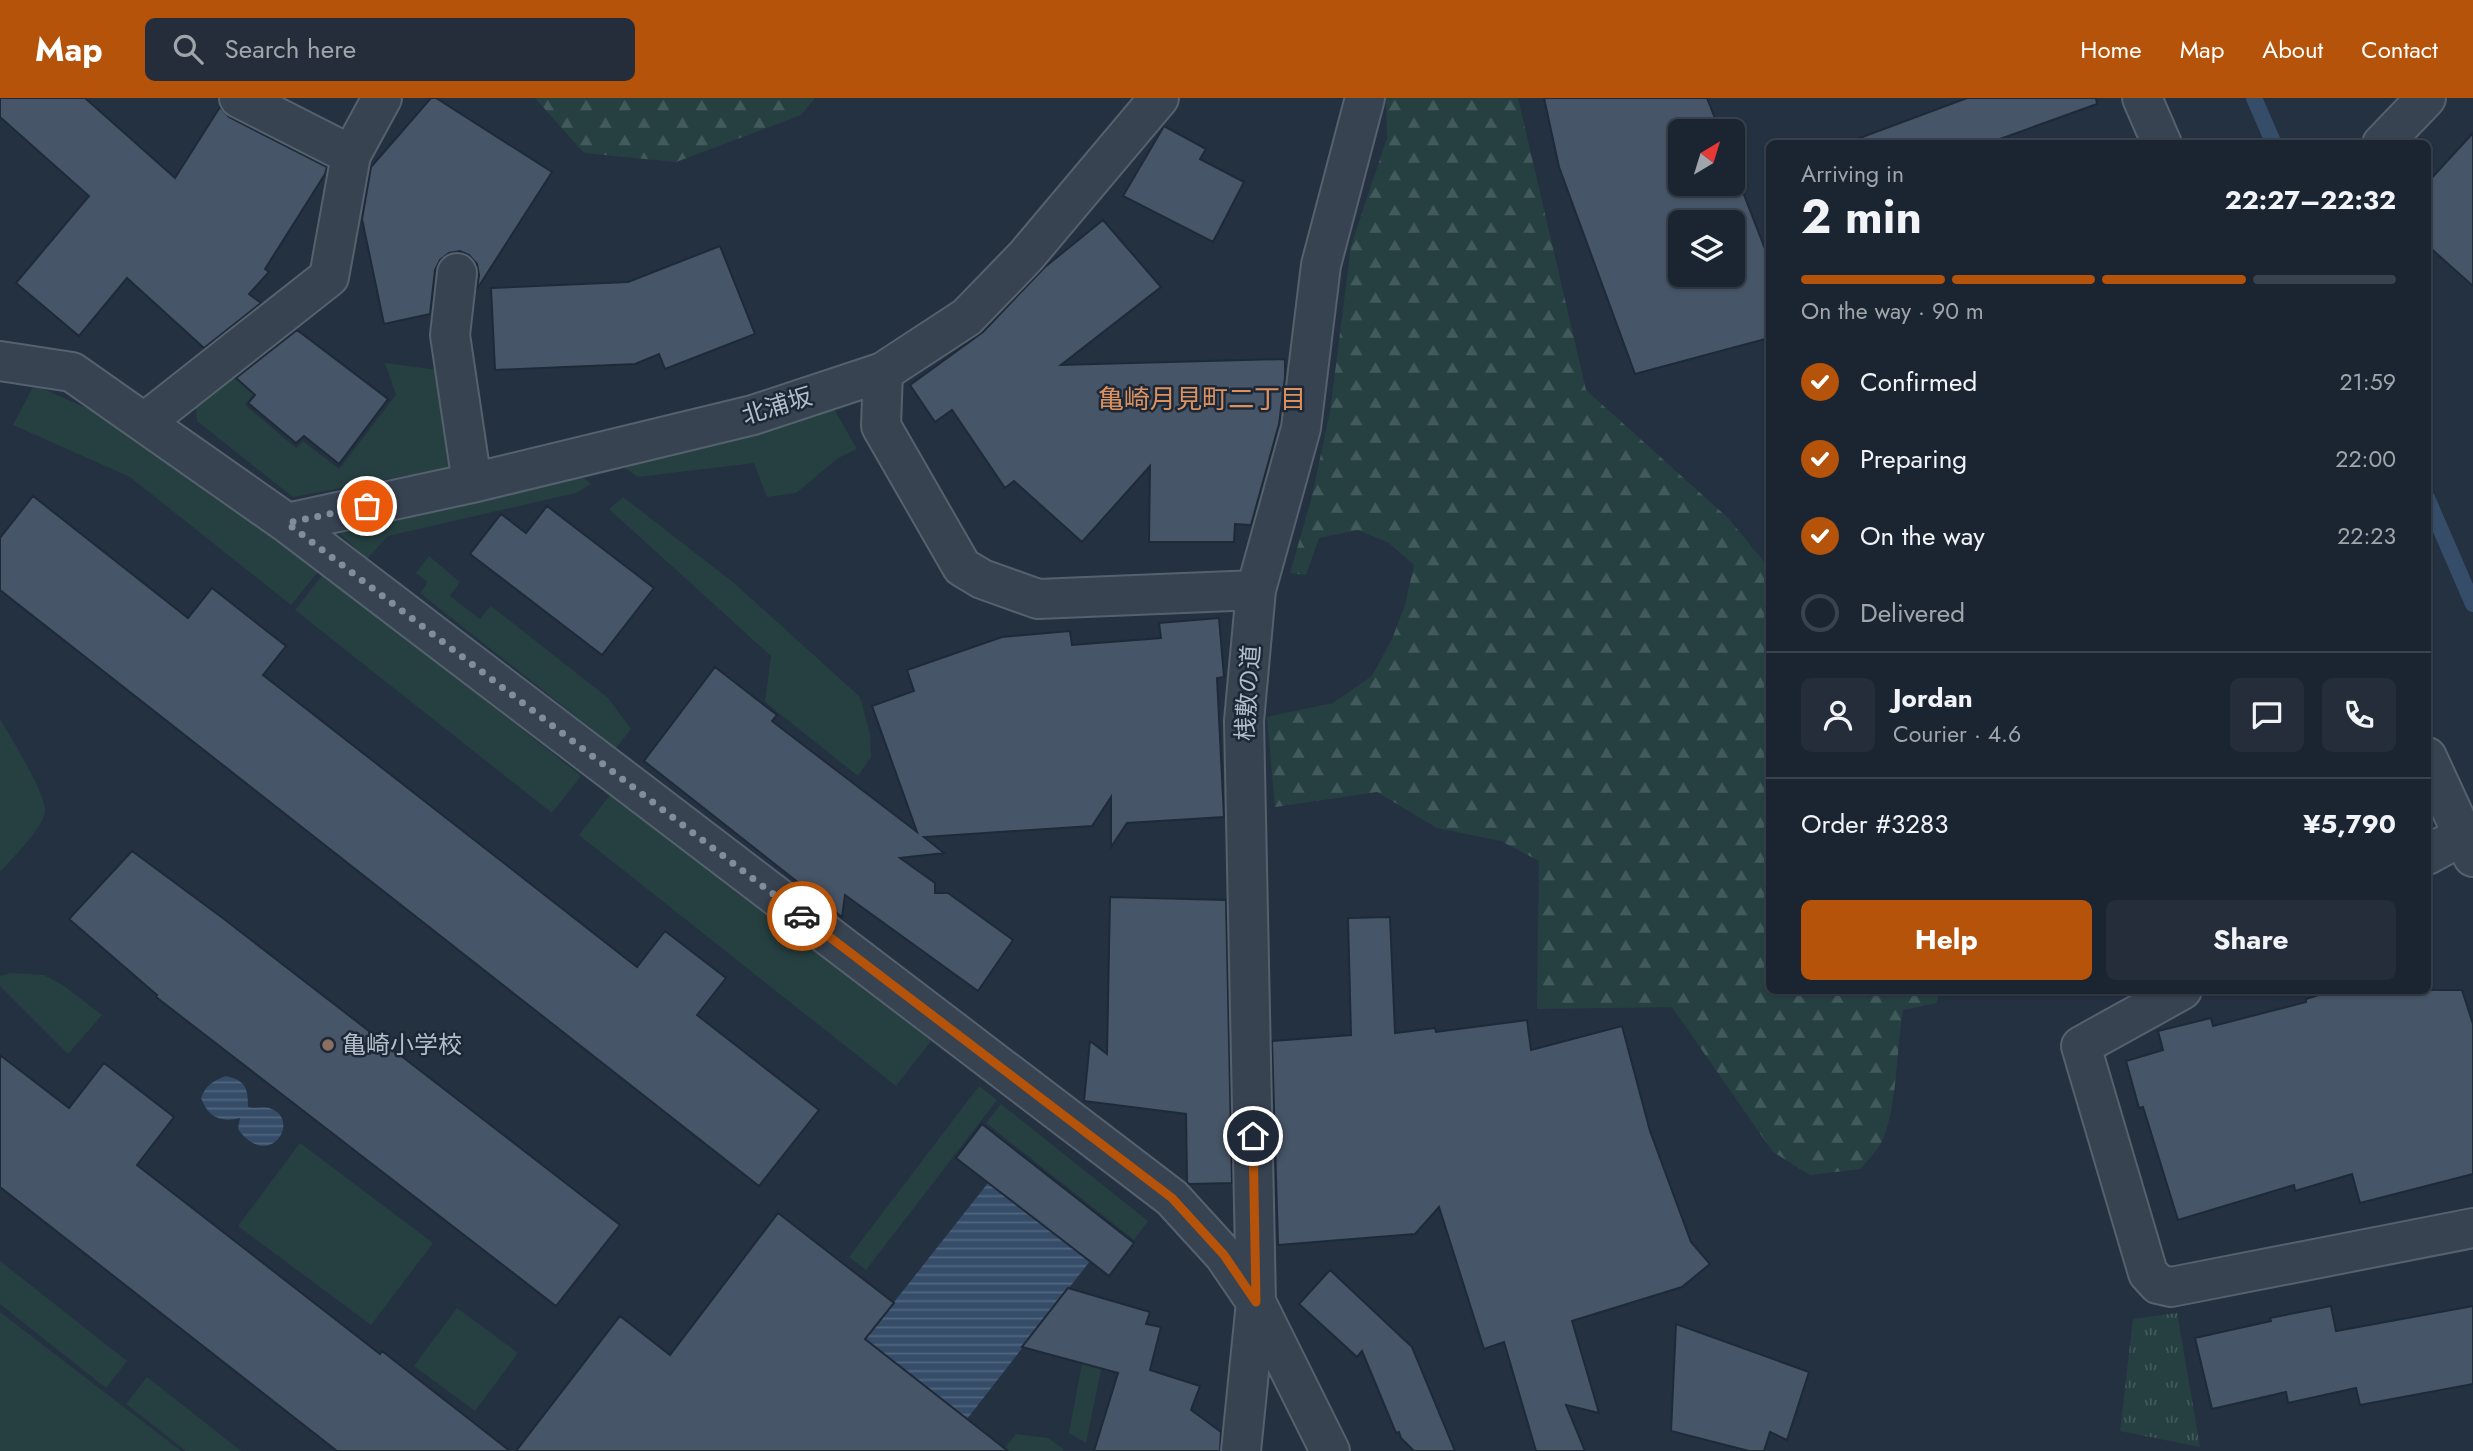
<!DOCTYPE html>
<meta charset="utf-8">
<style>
body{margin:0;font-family:Jost,"Noto Sans JP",sans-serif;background:#242d39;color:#f1f3f6;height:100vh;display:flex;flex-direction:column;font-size:26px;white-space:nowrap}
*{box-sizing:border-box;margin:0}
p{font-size:23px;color:#a0a5ab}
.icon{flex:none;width:38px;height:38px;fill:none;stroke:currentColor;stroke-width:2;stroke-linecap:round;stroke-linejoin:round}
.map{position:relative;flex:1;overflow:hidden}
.details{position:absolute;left:1766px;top:42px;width:665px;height:854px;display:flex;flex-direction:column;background:#1b2531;border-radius:10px;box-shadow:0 2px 5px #0004,0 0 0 2px #39424d}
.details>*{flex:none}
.needle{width:46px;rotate:38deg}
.fabs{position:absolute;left:1668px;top:21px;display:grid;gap:14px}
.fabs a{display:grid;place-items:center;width:77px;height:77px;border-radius:10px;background:#1b2531;box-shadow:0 2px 5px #0004,0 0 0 2px #39424d;font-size:35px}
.pin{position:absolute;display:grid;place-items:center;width:60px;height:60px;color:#fff;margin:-30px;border:4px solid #fff;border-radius:50%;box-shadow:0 2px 7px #0007}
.courier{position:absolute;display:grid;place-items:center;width:70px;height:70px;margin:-35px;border:5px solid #b45309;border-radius:50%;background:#fff;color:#222;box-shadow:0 2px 9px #0007}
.head em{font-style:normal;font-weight:700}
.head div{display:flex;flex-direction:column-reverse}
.head{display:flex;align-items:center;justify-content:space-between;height:119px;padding:0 35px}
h1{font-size:46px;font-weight:700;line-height:52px}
.bar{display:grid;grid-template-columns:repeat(4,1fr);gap:10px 7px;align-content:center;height:84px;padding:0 35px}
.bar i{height:9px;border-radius:5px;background:#39424d}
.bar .current{background:#b45309}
.bar p{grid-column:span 4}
.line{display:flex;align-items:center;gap:18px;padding:0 35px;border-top:2px solid #39424d}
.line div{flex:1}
.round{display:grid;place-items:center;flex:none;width:74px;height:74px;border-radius:10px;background:#242d39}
ol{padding:0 35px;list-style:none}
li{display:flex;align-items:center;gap:21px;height:77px}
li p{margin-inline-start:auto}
li .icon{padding:7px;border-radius:50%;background:#b45309;color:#fff;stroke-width:4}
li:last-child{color:#a0a5ab}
li i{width:38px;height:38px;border:4px solid #39424d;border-radius:50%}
.cta{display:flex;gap:14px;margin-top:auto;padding:14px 35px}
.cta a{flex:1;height:80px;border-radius:10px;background:#b45309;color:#fff;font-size:28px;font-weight:700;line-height:80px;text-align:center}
.cta a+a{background:#242d39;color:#f1f3f6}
header{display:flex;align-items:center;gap:42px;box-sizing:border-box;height:98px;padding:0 35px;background:#b45309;color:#fff}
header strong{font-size:33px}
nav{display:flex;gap:38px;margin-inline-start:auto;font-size:24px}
.search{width:490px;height:63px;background:#242d39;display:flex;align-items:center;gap:18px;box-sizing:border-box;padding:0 24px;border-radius:10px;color:#a0a5ab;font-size:26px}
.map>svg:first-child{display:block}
.grass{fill:#264042}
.forest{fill:url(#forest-firs)}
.park{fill:url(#park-tufts)}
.water{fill:url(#water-rules)}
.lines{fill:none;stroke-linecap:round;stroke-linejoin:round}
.stream{stroke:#364d69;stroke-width:16}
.building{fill:#475568;stroke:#1f2a38;stroke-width:2;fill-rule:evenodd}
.minor-casing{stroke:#56616e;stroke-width:42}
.minor{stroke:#384351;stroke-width:38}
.done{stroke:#828d9b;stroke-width:7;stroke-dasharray:0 12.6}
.route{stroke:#b45309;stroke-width:9}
.education-dot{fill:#8d6e63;stroke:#1d2836;stroke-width:2.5}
.labels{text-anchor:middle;stroke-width:5;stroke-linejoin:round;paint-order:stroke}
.street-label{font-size:24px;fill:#b4becb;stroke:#1d2836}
.poi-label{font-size:24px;fill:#b4becb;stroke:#1d2836;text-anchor:start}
.neighbourhood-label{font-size:26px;fill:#dc915f;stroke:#1d2836}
</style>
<header>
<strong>Map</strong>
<div class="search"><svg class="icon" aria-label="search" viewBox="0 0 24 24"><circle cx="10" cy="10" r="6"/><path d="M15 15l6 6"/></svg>Search here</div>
<nav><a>Home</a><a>Map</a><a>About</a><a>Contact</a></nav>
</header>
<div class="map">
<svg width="2473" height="1353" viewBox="0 0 2473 1353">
<defs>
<pattern id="forest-firs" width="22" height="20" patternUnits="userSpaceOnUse" patternTransform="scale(1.75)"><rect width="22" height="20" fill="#264042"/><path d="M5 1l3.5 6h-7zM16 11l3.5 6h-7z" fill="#435a5c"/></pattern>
<pattern id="park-tufts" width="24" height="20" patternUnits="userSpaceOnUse" patternTransform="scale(1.75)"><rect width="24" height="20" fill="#264042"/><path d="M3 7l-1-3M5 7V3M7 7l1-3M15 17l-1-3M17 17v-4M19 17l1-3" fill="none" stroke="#435a5c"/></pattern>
<pattern id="water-rules" width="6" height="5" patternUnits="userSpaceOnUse" patternTransform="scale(1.75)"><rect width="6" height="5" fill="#364d69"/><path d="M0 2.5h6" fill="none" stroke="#51657d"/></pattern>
</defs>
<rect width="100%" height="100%" fill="#243141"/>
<!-- grass -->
<path class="grass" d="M 385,265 L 438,272 L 458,368 L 293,399 L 197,323 L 195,299 L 231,272 L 258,291 L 245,307 L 296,350 L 303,343 L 339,371 L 396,297 Z
M 34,287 L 159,342 L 321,470 L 291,507 L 130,379 L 13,327 Z
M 834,311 L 857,351 L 838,360 L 796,395 L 767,399 L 754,365 L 638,379 L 616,363 Z
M 575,373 L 591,386 L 576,395 L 388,438 L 367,461 L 336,432 Z
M 623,399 L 734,485 L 860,599 L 870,636 L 871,659 L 858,678 L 765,604 L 771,558 L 609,411 Z
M 429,458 L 460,484 L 450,498 L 480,521 L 491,508 L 608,600 L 631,631 L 616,650 L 420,495 L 428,484 L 416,475 Z
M 324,475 L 581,678 L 552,715 L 295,512 Z
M 0,621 C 10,638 46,696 45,713 C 44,730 12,760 0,774 Z
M 614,692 L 931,943 L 896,988 L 579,737 Z
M 10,875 L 44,877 L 64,888 L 102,917 L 68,956 L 0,888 L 0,878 Z
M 979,988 L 997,1002 L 866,1172 L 849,1159 Z
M 1001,1006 L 1148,1123 L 1134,1142 L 986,1025 Z
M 300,1045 L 433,1145 L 371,1227 L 238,1128 Z
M 0,1163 L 127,1263 L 106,1290 L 0,1206 Z
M 457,1210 L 518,1255 L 475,1313 L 414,1268 Z
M 0,1214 L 181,1353 L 0,1353 Z
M 1083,1260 L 1102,1267 L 1086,1345 L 1069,1335 Z
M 147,1279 L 241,1353 L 186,1353 L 126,1306 Z
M 1016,1336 L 1048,1340 L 1063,1351 L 1063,1353 L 1002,1353 Z"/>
<!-- forest -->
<path class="forest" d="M 535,0 L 815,0 L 801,17 L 676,64 L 584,55 Z
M 1386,0 L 1518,0 L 1586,292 L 1728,420 L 1769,470 L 1769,892 L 1941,893 L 1936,905 L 1903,912 C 1896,954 1898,999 1884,1039 C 1880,1050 1868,1061 1861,1071 L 1810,1077 L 1773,1054 L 1672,909 L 1537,911 L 1539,763 L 1501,743 L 1437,730 L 1377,694 L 1275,709 L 1267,619 L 1333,605 L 1372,578 L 1392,541 L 1405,507 L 1414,467 L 1389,445 L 1358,432 L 1319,440 L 1306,477 L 1290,475 L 1311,402 L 1330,314 L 1351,148 L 1387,40 Z"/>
<!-- park -->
<path class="park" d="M 2177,1215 L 2200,1349 L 2120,1333 L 2133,1221 Z"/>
<!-- water -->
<path class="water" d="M 226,978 C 246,983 248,990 248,1009 C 255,1011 263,1008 269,1010 C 303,1020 270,1075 238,1031 L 240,1020 C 220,1025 208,1019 201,1000 C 206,987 213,983 226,978 Z
M 988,1085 L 1090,1163 L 967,1321 L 865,1241 Z"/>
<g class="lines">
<!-- stream -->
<path class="stream" d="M 2254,0 L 2274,46
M 2427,400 L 2473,506"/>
</g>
<!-- building -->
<path class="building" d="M 0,0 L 85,0 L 175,80 L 220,9 L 229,19 L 327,69 L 325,76 L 265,171 L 269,174 L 249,196 L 261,205 L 204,250 L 127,180 L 79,238 L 16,185 L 89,98 L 0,19 Z
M 431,0 L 436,0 L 552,74 L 477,191 L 479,177 L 477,166 L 469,157 L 460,153 L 449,155 L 440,162 L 435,172 L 430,216 L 384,226 L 362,121 L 371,69 Z
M 1544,0 L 1707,0 L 1720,33 L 1680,33 L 1680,86 L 1732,86 L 1732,66 L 1769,161 L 1769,240 L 1635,276 L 1559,69 ZM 1680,124 L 1732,124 L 1732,177 L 1680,177 Z
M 1967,0 L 2096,0 L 2097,6 L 1986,46 L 1858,46 L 1857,41 Z
M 1164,28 L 1206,51 L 1200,61 L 1244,84 L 1213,144 L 1123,98 Z
M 2473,35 L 2473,188 L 2427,147 L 2427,85 Z
M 1103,122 L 1161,189 L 1061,267 L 1285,261 L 1285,280 L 1279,326 L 1251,427 L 1235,426 L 1234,444 L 1149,444 L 1150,368 L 1082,444 L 1014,383 L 1005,390 L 952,312 L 935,324 L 910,287 L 983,234 L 1045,169 Z
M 720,148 L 755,236 L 665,271 L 659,256 L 635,266 L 495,272 L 491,190 L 628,184 Z
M 297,232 L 388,301 L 339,366 L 304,338 L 296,345 L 248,305 L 255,297 L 236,280 Z
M 33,398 L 188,520 L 212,490 L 286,548 L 263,577 L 637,869 L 665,833 L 726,880 L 697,917 L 819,1012 L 759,1088 L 0,492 L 0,440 Z
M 547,408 L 654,490 L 602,557 L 470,456 L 501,416 L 526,435 Z
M 1219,520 L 1224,579 L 1217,580 L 1224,719 L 1127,725 L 1111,749 L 1111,699 L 1092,728 L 924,739 L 944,755 L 900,760 L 935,785 L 935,795 L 948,795 L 1013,842 L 978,893 L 845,797 L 842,819 L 644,663 L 715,569 L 777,617 L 772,623 L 917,734 L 872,608 L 914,593 L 907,572 L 1002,539 L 1070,533 L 1072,547 L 1161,540 L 1159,525 Z
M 132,753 L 224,821 L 620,1127 L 556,1208 L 156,899 L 157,897 L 69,821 Z
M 1110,799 L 1226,802 L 1232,1085 L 1189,1086 L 1187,1084 L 1186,1016 L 1084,1003 L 1090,943 L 1107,956 Z
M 1390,819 L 1395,935 L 1435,930 L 1436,934 L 1527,922 L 1531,952 L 1622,928 L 1650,1033 L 1691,1144 L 1710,1166 L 1682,1189 L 1572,1223 L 1599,1315 L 1566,1307 L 1585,1353 L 1536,1353 L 1504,1244 L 1484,1251 L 1439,1109 L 1415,1136 L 1278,1147 L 1272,943 L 1351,937 L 1348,820 Z
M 2334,892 L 2462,892 L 2473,926 L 2473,1076 L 2360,1105 L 2352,1076 L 2295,1093 L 2294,1087 L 2178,1122 L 2143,1009 L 2139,1010 L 2126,963 L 2163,952 L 2158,933 L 2211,920 L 2213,928 L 2306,904 L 2306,901 Z
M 0,957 L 69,1010 L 104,965 L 174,1019 L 137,1067 L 380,1256 L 382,1253 L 510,1353 L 337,1353 L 0,1089 Z
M 982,1026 L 1134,1145 L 1109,1178 L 956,1060 Z
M 778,1115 L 894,1205 L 865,1241 L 1008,1353 L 516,1353 L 620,1218 L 670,1257 Z
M 1330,1172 L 1412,1249 L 1455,1353 L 1414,1353 L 1401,1340 L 1399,1334 L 1396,1335 L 1362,1253 L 1357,1259 L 1299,1206 Z
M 1068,1190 L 1150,1214 L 1146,1226 L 1161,1229 L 1150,1272 L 1200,1288 L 1191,1312 L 1221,1334 L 1220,1353 L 1094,1353 L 1118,1275 L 1022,1249 Z
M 2331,1208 L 2336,1233 L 2473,1208 L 2473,1286 L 2360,1307 L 2356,1290 L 2288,1305 L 2286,1294 L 2212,1311 L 2195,1240 L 2271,1223 L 2270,1220 Z
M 1676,1226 L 1809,1274 L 1787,1342 L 1770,1334 L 1764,1353 L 1749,1353 L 1671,1333 Z"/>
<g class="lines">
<defs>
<path id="minor" d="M 239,0 L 351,57
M 2142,0 L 2162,46
M 2382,46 L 2426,0
M 457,175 L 450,237 L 472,385
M 0,263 L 72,274 L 287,425 L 1172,1100 L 1224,1157 L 1256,1204 L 1330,1353
M 883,274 L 881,328 L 962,469 L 982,481 L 1038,501 L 1256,492
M 145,324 L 329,179 L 351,57 L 382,0
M 287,425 L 472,385 L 753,317 L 883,274 L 967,219 L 1026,158 L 1159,0
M 2427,659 L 2473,759
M 2427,757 L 2462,738
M 2182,892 L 2081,948 L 2148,1175 L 2158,1186 L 2171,1189 L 2473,1130
M 1241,1353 L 1256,1204 L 1244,623 L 1256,492 L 1301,330 L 1321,167 L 1365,0"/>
</defs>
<!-- minor casing -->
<use href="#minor" class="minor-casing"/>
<!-- minor -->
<use href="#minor" class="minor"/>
</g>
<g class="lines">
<!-- done -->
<path class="done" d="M 367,408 L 287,425 L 802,818"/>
<!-- route -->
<path class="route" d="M 802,818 L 1172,1100 L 1224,1157 L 1256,1204 L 1253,1038"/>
</g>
<!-- markers -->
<circle class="education-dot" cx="328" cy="947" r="7"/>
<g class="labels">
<!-- street labels -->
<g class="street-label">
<text transform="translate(777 308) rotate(-17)" y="8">北浦坂</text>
<text transform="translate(1248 595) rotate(-86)" y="8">桟敷の道</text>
</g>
<!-- poi labels -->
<g class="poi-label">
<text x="342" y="955">亀崎小学校</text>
</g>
<!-- neighbourhood labels -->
<g class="neighbourhood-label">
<text x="1202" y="310">亀崎月見町二丁目</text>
</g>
</g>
</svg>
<div class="fabs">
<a><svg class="needle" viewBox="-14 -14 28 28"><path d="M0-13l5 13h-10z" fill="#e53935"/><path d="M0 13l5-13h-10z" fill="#a0a5ab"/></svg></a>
<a><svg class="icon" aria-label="layers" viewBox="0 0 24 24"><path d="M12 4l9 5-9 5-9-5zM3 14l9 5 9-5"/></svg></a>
</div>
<div class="pin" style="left:367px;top:408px;background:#ea580c"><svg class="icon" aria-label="bag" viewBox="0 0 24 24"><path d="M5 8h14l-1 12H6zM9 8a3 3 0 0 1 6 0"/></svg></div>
<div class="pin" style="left:1253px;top:1038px;background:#1f2937"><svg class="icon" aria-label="home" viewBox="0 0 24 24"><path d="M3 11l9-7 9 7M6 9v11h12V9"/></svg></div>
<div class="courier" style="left:802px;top:818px"><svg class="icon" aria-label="car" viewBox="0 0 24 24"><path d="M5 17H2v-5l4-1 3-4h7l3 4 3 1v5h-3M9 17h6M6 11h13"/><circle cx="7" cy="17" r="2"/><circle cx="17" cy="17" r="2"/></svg></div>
<section class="details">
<div class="head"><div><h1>2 min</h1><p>Arriving in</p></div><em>22:27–22:32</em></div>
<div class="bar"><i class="current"></i><i class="current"></i><i class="current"></i><i></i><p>On the way · 90 m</p></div>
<ol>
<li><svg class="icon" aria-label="check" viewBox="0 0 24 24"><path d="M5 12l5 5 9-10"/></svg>Confirmed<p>21:59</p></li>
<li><svg class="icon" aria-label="check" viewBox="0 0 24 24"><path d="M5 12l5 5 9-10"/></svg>Preparing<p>22:00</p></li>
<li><svg class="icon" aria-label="check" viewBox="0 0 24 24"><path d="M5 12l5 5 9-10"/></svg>On the way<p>22:23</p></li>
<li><i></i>Delivered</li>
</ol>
<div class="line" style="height:126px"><a class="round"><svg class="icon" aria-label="person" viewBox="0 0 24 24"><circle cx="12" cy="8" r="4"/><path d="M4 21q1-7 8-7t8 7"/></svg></a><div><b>Jordan</b><p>Courier · 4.6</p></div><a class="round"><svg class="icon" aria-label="chat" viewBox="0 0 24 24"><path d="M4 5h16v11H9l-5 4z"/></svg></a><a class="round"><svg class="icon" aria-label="phone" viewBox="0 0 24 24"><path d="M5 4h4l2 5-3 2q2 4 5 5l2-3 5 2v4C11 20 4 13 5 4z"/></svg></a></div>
<div class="line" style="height:91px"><div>Order #3283</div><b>¥5,790</b></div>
<div class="cta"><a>Help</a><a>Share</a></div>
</section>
</div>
